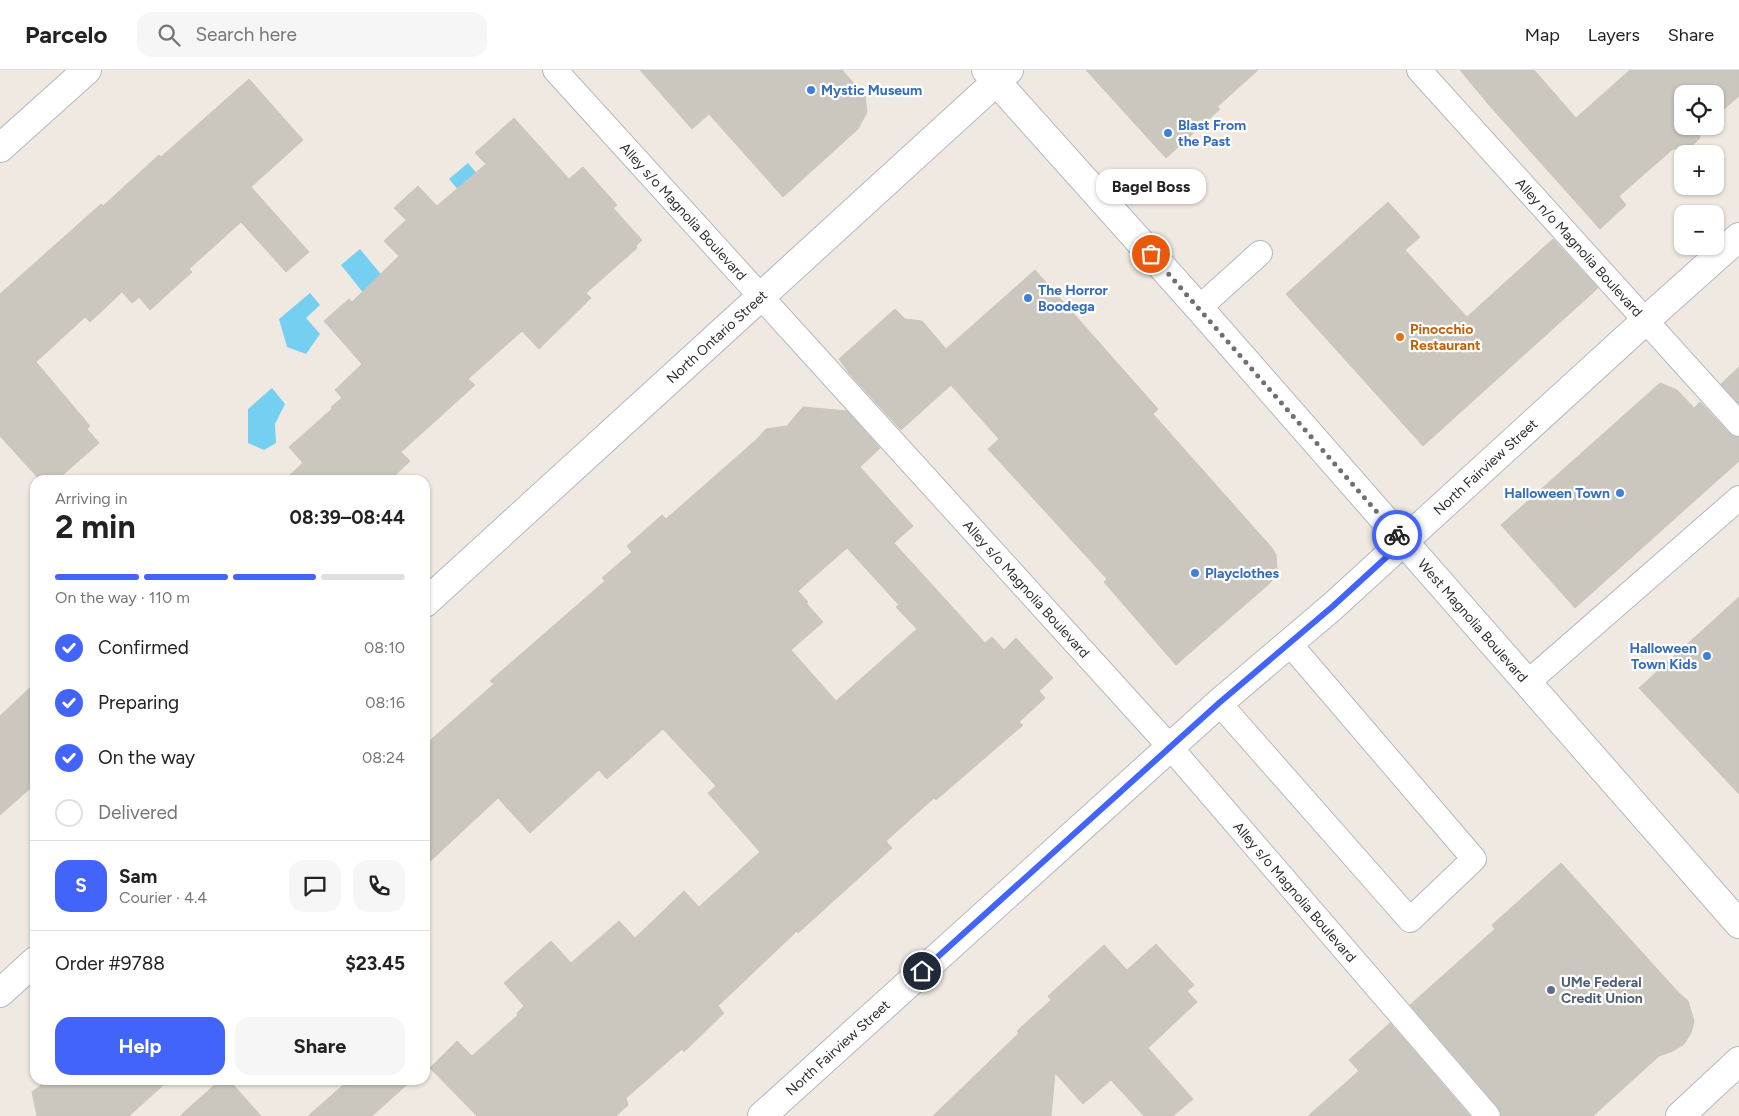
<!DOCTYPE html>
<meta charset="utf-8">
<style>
body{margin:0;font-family:Figtree,sans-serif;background:#f6f6f6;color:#222;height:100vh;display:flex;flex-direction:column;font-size:19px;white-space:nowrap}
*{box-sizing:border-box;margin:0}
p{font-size:16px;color:#767676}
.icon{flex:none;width:28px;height:28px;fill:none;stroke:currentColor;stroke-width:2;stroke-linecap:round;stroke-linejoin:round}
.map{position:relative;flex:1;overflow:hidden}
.sheet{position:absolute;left:30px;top:405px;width:400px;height:610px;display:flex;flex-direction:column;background:#fff;border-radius:15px;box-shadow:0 1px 4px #0004}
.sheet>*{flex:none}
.controls{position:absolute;left:1674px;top:15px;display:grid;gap:10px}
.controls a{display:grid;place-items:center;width:50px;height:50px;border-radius:10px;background:#fff;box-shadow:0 1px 4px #0004;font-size:25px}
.pin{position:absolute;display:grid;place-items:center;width:42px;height:42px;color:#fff;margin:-21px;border:2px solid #fff;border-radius:50%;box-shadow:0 1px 5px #0007}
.courier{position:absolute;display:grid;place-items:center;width:50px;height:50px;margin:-25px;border:4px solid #4264fb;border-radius:50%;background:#fff;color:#222;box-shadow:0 1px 6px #0007}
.bubble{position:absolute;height:35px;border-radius:15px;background:#fff;box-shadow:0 1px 4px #0004;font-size:16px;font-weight:700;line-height:35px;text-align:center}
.head em{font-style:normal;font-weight:700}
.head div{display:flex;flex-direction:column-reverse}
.head{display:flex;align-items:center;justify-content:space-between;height:85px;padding:0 25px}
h1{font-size:32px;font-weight:700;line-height:38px}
.bar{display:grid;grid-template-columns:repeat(4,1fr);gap:8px 5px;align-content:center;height:60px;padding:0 25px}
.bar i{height:6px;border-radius:4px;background:#e0e0e0}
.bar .active{background:#4264fb}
.bar p{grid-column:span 4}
.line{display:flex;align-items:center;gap:12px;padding:0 25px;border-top:1px solid #e0e0e0}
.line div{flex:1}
.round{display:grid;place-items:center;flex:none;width:52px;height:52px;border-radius:15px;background:#f6f6f6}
ol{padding:0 25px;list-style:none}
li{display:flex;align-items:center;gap:15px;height:55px}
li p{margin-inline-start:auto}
li .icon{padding:5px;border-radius:50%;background:#4264fb;color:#fff;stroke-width:4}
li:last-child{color:#767676}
li i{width:28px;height:28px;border:2px solid #e0e0e0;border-radius:50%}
.action{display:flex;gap:10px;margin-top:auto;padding:10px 25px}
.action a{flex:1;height:58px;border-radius:15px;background:#4264fb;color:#fff;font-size:20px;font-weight:700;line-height:58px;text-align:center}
.action a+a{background:#f6f6f6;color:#222}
header{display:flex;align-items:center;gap:30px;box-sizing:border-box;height:70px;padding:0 25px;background:#fff;border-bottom:1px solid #e0e0e0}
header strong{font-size:24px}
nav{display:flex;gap:28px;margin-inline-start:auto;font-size:18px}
.search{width:350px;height:45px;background:#f6f6f6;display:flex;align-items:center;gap:12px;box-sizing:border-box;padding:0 18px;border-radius:15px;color:#767676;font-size:19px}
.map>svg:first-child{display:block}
.water{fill:#75cff0}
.building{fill:#cbc7bf;stroke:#cbc5ba;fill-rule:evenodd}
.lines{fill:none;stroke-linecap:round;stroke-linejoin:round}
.service-casing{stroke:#b4b7c1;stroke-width:26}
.minor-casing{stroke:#b4b7c1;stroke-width:30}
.tertiary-casing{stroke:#b4b7c1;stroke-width:30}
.secondary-casing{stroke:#b4b7c1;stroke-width:30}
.service{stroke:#fff;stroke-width:24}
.minor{stroke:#fff;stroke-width:28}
.tertiary{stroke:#fff;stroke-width:28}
.secondary{stroke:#fff;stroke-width:28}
.done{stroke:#726f6d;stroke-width:5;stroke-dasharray:0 9}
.route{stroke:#4264fb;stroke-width:6}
.shop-dot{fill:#3f7fe0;stroke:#fff;stroke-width:2}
.food-dot{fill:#e8710a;stroke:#fff;stroke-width:2}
.service-dot{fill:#5c6f8a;stroke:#fff;stroke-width:2}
.labels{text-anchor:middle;stroke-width:4.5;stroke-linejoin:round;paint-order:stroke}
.shop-label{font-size:14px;font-weight:bold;fill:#366cbe;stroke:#fff;text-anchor:start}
.street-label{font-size:14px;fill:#2e2e2e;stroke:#fff}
.food-label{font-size:14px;font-weight:bold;fill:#c56008;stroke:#fff;text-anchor:start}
.service-label{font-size:14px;font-weight:bold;fill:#4e5e75;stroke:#fff;text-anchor:start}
</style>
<header>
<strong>Parcelo</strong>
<div class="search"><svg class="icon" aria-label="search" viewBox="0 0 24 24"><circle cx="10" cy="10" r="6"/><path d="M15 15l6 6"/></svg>Search here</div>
<nav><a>Map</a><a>Layers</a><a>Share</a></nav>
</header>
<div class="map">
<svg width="1739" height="1046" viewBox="0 0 1739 1046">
<rect width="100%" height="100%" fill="#efe9e1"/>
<!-- water -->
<path class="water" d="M 468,93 L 506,138 L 487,154 L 449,109 Z
M 360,179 L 389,214 L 369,230 L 341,195 Z
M 310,223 L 320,235 L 306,248 L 320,264 L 306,284 L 287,277 L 279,249 Z
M 272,318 L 285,334 L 275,354 L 276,373 L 264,380 L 248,373 L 248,339 Z"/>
<!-- building -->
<path class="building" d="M 640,0 L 842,0 L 865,26 L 867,42 L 858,59 L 783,127 L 709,44 L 692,59 Z
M 1086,0 L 1258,0 L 1217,37 L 1220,39 L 1166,88 Z
M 1460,0 L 1534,0 L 1576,48 L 1630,0 L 1739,0 L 1739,26 L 1715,47 L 1715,24 L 1682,24 L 1682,56 L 1704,56 L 1701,59 L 1699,69 L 1690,78 L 1673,79 L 1619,126 L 1626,135 L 1600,159 L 1489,35 Z
M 249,9 L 303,70 L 251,117 L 309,182 L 286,202 L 241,152 L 189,199 L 192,202 L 150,240 L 139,227 L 132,233 L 122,222 L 90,252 L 85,247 L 36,292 L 90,356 L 87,359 L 99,373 L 57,410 L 40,410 L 0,366 L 0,224 L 101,134 L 103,136 L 159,85 L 161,87 Z
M 514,48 L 569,109 L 583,97 L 617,135 L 613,138 L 642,170 L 636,176 L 637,178 L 586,223 L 591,228 L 539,279 L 522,261 L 468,309 L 475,315 L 401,382 L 410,391 L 390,410 L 284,410 L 303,393 L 289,377 L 332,339 L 331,337 L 342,328 L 335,320 L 362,294 L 324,251 L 349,229 L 352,232 L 399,186 L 384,171 L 406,150 L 394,138 L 418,116 L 437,136 L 486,94 L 475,83 Z
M 1388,132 L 1420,167 L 1405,180 L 1467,247 L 1553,169 L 1598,218 L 1423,376 L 1286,224 Z
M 1035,200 L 1158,339 L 1153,344 L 1272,478 L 1276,485 L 1277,499 L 1274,507 L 1270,513 L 1176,595 L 1104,512 L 1107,509 L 988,379 L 999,369 L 951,315 L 901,360 L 849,303 L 839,289 L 895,239 L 905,249 L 922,251 L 946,279 Z
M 1739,297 L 1739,334 L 1721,314 Z
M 1660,313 L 1677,320 L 1694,338 L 1700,332 L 1729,363 L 1734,367 L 1739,367 L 1739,391 L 1575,538 L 1501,455 Z
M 803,337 L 847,341 L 880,378 L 860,397 L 913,456 L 894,473 L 985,573 L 992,567 L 1004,580 L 1016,568 L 1053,608 L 1039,621 L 1045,628 L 1019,652 L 1023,655 L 936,730 L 934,728 L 886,771 L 892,778 L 798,863 L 797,861 L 718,936 L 724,943 L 684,982 L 682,979 L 626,1028 L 628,1035 L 616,1046 L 477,1046 L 430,998 L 457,971 L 472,986 L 518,945 L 517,943 L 524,936 L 504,913 L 551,871 L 571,893 L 619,851 L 635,868 L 684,821 L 699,837 L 760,782 L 708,723 L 716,716 L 663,659 L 607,709 L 599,700 L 530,763 L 498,728 L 425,796 L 425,675 L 494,614 L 490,611 L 605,511 L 602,508 L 632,482 L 627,476 L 662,445 L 666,449 L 756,370 L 766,359 L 787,356 ZM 847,478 L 899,535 L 896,537 L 917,559 L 836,631 L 791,580 L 823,552 L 806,533 L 808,532 L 798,521 Z
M 1739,527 L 1739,724 L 1639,618 Z
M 35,613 L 35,714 L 0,745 L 0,646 Z
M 1561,793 L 1678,922 L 1688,931 L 1694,951 L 1691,963 L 1684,974 L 1673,981 L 1659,986 L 1593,1046 L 1501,1046 L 1498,1037 L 1410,935 L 1495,859 L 1492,855 Z
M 1156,874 L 1194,915 L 1187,921 L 1197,932 L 1148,978 L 1193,1029 L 1173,1046 L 1144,1046 L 1111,1010 L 1083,1034 L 1055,1003 L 1051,1046 L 933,1046 L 1019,963 L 1017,961 L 1051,930 L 1048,926 L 1104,875 L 1127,900 Z
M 1390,953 L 1470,1046 L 1308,1046 L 1359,1001 L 1349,990 Z
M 48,1010 L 169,1010 L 129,1046 L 37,1046 L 32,1022 Z
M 220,1010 L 229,1010 L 261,1046 L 180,1046 Z
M 349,1010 L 412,1010 L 372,1046 L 308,1046 Z"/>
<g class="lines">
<defs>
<g id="service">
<path id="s1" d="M 555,0 L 1171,678 L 1488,1046"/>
<path id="s2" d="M 1419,0 L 1739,354"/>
<path d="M 1199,238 L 1260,183"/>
<path d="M 1527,613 L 1739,428"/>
<path d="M 1219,633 L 1410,850 L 1474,789 L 1289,573"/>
</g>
<g id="minor">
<path id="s3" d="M 425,533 L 1009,0"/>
<path d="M 0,923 L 35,891"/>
<path id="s4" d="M 762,1046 L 1219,633 L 1332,537 L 1645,251 L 1739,167"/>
<path d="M 1680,1046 L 1739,991"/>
</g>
<path id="tertiary" d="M 0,78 L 87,0"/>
<g id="secondary">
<path id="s5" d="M 986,0 L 1199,238 L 1739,854"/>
</g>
</defs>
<!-- service casing -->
<use href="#service" class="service-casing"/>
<!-- minor casing -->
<use href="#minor" class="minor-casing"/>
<!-- tertiary casing -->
<use href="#tertiary" class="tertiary-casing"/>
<!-- secondary casing -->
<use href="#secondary" class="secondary-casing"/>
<!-- service -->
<use href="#service" class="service"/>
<!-- minor -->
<use href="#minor" class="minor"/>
<!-- tertiary -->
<use href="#tertiary" class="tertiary"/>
<!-- secondary -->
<use href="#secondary" class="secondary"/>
</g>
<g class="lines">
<!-- done -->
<path class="done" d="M 1151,184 L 1397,465"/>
<!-- route -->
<path class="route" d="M 922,901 L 1219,633 L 1332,537 L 1403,472 L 1397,465"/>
</g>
<!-- markers -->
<g class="shop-dot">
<circle cx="811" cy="20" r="5"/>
<circle cx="1168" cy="63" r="5"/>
<circle cx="1028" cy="228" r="5"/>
<circle cx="1620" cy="423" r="5"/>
<circle cx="1195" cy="503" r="5"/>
<circle cx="1707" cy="586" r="5"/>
</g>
<circle class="food-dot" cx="1400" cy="267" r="5"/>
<circle class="service-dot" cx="1551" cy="920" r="5"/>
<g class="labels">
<!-- shop labels -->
<g class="shop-label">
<text x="821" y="25">Mystic Museum</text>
<text x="1178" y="60">Blast From<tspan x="1178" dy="16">the Past</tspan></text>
<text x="1038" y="225">The Horror<tspan x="1038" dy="16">Boodega</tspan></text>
<text x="1610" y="428" text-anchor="end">Halloween Town</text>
<text x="1205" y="508">Playclothes</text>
<text x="1697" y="583" text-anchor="end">Halloween<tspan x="1697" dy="16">Town Kids</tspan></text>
</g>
<!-- street labels -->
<g class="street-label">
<text dy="5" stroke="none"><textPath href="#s1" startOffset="191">Alley s/o Magnolia Boulevard</textPath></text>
<text dy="5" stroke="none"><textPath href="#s2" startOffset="239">Alley n/o Magnolia Boulevard</textPath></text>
<text dy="5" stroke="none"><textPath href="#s3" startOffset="395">North Ontario Street</textPath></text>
<text dy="5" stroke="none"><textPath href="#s4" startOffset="972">North Fairview Street</textPath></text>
<text dy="5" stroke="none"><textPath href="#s1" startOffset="701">Alley s/o Magnolia Boulevard</textPath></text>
<text dy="5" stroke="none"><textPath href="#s5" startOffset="735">West Magnolia Boulevard</textPath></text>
<text dy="5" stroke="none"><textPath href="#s1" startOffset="1106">Alley s/o Magnolia Boulevard</textPath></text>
<text dy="5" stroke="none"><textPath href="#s4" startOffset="102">North Fairview Street</textPath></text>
</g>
<!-- food labels -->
<g class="food-label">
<text x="1410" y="264">Pinocchio<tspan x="1410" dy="16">Restaurant</tspan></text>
</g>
<!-- service labels -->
<g class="service-label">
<text x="1561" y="917">UMe Federal<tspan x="1561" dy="16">Credit Union</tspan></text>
</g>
</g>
</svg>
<div class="controls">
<a><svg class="icon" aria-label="locate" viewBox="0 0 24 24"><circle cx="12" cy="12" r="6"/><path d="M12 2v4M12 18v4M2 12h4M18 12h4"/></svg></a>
<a>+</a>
<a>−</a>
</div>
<div class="pin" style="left:1151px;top:184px;background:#ea580c"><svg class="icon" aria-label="bag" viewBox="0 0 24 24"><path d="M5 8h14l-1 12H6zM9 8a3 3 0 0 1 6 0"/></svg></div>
<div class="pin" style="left:922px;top:901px;background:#1f2937"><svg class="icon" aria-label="home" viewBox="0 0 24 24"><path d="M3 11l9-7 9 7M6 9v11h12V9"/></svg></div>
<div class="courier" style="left:1397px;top:465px"><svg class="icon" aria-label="bike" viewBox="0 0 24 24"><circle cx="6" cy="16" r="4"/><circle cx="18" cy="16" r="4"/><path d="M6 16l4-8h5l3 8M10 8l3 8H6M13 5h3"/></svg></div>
<div class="bubble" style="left:1096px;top:99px;width:110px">Bagel Boss</div>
<section class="sheet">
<div class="head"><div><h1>2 min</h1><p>Arriving in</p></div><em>08:39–08:44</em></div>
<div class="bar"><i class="active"></i><i class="active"></i><i class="active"></i><i></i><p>On the way · 110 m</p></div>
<ol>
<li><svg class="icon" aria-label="check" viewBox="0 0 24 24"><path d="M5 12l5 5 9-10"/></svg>Confirmed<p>08:10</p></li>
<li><svg class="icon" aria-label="check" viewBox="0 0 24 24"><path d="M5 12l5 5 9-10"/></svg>Preparing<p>08:16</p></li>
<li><svg class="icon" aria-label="check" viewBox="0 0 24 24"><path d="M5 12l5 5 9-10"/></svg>On the way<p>08:24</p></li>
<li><i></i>Delivered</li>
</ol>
<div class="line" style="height:90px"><b class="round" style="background:#4264fb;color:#fff">S</b><div><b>Sam</b><p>Courier · 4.4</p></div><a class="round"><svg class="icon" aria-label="chat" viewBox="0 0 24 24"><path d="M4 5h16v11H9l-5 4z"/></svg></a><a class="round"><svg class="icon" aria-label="phone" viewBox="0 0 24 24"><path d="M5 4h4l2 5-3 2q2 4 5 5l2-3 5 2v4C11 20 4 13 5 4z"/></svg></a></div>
<div class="line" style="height:65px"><div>Order #9788</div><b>$23.45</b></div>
<div class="action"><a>Help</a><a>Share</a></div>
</section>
</div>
